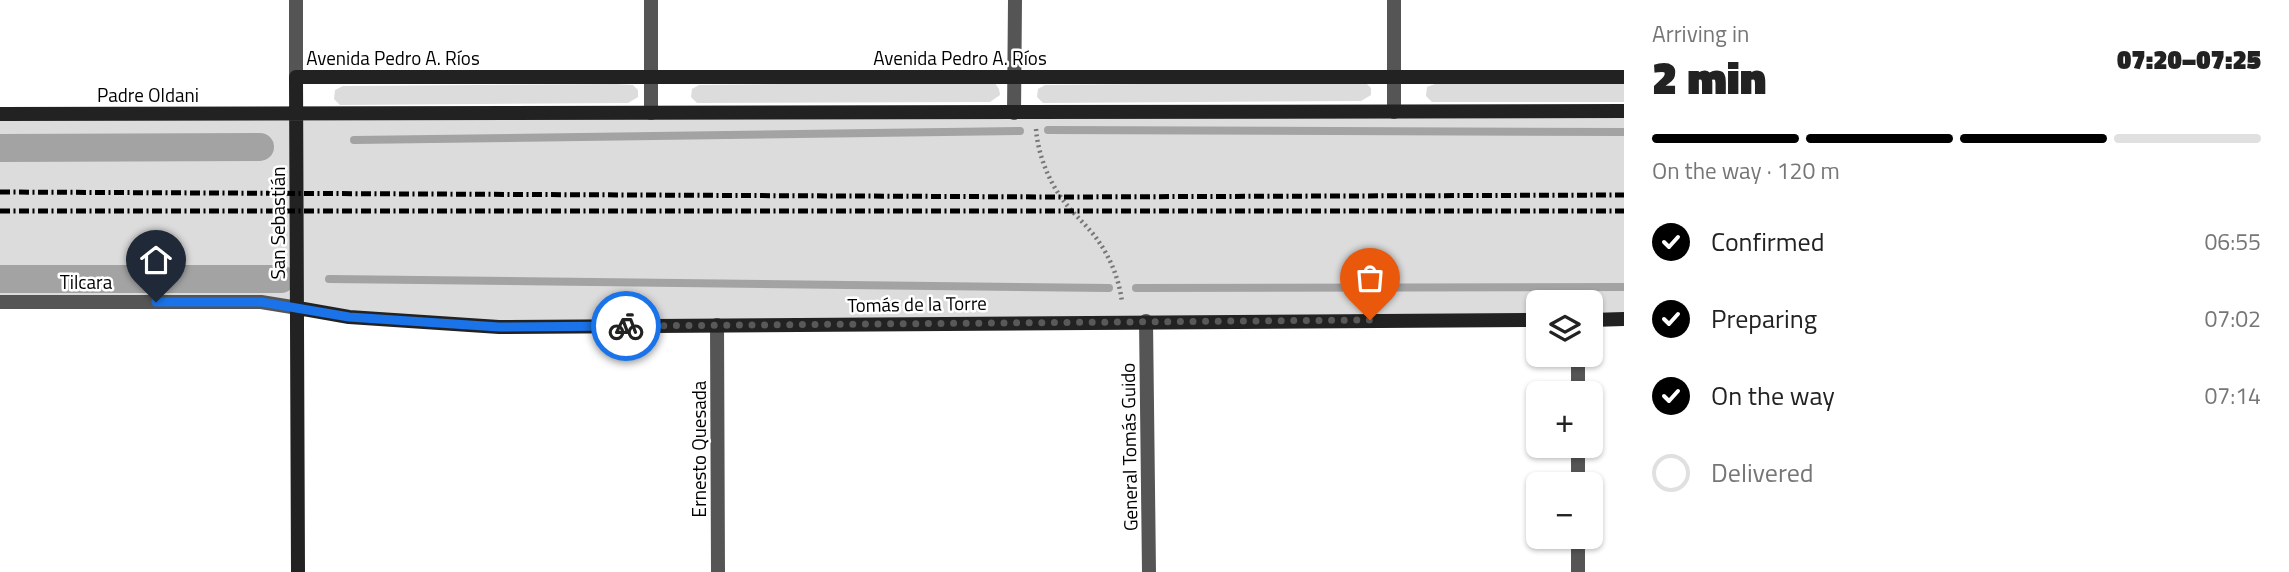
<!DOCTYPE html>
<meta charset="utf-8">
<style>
body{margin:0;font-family:"Titillium Web",sans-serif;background:#f6f6f6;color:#222;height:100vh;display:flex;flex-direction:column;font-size:26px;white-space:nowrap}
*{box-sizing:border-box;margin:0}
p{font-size:23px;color:#767676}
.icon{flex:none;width:38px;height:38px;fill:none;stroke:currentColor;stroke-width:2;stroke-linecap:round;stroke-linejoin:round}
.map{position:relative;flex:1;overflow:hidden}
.sheet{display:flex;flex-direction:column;background:#fff;width:665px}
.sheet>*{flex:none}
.tools{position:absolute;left:1526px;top:290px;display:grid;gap:14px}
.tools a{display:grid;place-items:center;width:77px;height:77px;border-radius:10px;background:#fff;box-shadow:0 2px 5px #0004;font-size:35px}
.pin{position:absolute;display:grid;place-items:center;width:60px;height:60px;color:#fff;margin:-72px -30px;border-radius:50% 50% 50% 0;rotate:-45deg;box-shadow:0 0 7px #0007}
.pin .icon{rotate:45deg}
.courier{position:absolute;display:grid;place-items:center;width:70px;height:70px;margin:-35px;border:5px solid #1a73e8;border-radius:50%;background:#fff;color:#222;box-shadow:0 2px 9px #0007}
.overview em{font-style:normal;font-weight:800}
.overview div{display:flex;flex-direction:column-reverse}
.overview{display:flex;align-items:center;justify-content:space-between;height:119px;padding:0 28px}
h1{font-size:46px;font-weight:800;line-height:52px}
.bar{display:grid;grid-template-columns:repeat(4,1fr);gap:10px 7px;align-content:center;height:84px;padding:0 28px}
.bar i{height:9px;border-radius:5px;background:#e0e0e0}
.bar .selected{background:#000}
.bar p{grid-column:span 4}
ol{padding:0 28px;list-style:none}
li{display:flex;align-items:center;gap:21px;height:77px}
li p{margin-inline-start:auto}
li .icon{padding:7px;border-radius:50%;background:#000;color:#fff;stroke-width:4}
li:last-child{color:#767676}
li i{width:38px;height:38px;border:4px solid #e0e0e0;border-radius:50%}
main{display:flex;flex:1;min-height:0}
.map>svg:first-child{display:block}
.green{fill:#dcdcdc}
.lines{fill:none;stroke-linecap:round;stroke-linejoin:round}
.stream{stroke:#a3a3a3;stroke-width:8}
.canal{stroke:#a3a3a3;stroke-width:28}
.path{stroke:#777;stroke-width:4.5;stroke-dasharray:2 3.5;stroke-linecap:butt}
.street{stroke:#555;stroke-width:14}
.secondary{stroke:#222;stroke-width:14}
.rail{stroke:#000;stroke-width:5;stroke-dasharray:10 3.5 2 3.5;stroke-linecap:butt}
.done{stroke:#595959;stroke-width:7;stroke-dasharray:0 12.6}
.route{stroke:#1a73e8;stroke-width:9}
.labels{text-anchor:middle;stroke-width:5;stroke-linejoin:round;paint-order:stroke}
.street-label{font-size:19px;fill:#000;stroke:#fff}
</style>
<main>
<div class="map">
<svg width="1624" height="572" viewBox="0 0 1624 572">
<rect width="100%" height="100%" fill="#fff"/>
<!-- green -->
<path class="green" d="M 979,82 L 995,83 L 999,89 L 1000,95 L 990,102 L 697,103 L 691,97 L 692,89 L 699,85 Z
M 1350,82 L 1366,83 L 1371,88 L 1371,95 L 1361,101 L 1043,103 L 1037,97 L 1038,89 L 1045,85 Z
M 617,84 L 633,85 L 638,90 L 638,97 L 628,103 L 340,105 L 334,99 L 335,90 L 343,86 Z
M 1435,84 L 1624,84 L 1624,102 L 1432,102 L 1426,96 L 1427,87 Z
M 1624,111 L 1624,319 L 1591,320 L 1591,303 L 1538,303 L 1538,320 L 499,327 L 261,302 L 0,302 L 0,114 Z"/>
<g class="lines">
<!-- stream -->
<path class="stream" d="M 1048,130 L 1624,132
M 354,140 L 1020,131
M 329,279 L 1109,288
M 1136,288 L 1624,287"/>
<!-- canal -->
<path class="canal" d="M 0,148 L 260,147
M 0,279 L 281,279"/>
<!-- path -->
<path class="path" d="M 1036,129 C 1038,154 1048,180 1063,200 C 1074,215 1089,227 1099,242 C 1111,259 1120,282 1122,303"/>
<!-- street -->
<path class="street" d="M 296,0 L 296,77
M 651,0 L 651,113
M 1394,112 L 1394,0
M 1014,113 L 1015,0
M 0,302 L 261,302 L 298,308
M 1146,321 L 1149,572
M 717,325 L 718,572
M 1578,355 L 1578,394
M 1578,446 L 1578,485
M 1578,537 L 1578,572"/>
<!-- secondary -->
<path class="secondary" d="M 0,114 L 1624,111
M 298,308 L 349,317 L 499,327 L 1538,320
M 1591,320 L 1624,319
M 298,572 L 296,77 L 1624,77"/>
<!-- rail -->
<path class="rail" d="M 0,192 L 1060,197 L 1624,195
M 0,211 L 1624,211"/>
</g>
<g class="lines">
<!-- done -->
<path class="done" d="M 626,326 L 1370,320"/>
<!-- route -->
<path class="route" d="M 156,302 L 261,302 L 349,317 L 499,327 L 626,326"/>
</g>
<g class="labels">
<!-- street labels -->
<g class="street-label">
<text x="393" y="65">Avenida Pedro A. Ríos</text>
<text x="960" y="65">Avenida Pedro A. Ríos</text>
<text x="148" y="102">Padre Oldani</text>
<text transform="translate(278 223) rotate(-90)" y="7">San Sebastián</text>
<text x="86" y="289">Tilcara</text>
<text transform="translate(917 304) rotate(-1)" y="7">Tomás de la Torre</text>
<text transform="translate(1129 447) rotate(-91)" y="7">General Tomás Guido</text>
<text transform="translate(699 449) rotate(-90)" y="7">Ernesto Quesada</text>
</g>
</g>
</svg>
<div class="tools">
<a><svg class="icon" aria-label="layers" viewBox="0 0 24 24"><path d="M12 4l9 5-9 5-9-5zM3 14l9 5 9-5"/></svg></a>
<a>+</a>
<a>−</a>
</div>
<div class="pin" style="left:1370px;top:320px;background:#ea580c"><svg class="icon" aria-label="bag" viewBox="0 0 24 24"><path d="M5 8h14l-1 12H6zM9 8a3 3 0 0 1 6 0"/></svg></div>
<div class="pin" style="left:156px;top:302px;background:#1f2937"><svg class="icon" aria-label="home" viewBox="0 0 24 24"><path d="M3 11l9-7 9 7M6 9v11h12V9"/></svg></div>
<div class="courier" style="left:626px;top:326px"><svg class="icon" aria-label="bike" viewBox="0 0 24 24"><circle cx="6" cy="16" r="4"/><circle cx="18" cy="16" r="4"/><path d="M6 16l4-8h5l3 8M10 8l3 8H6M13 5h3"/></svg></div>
</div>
<section class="sheet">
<div class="overview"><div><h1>2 min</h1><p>Arriving in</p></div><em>07:20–07:25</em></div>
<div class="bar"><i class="selected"></i><i class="selected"></i><i class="selected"></i><i></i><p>On the way · 120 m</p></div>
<ol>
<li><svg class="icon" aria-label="check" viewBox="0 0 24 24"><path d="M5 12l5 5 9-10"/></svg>Confirmed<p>06:55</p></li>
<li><svg class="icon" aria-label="check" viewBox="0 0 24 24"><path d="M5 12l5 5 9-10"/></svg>Preparing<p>07:02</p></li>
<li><svg class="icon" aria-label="check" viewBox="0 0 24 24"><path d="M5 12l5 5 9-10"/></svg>On the way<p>07:14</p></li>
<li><i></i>Delivered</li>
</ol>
</section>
</main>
